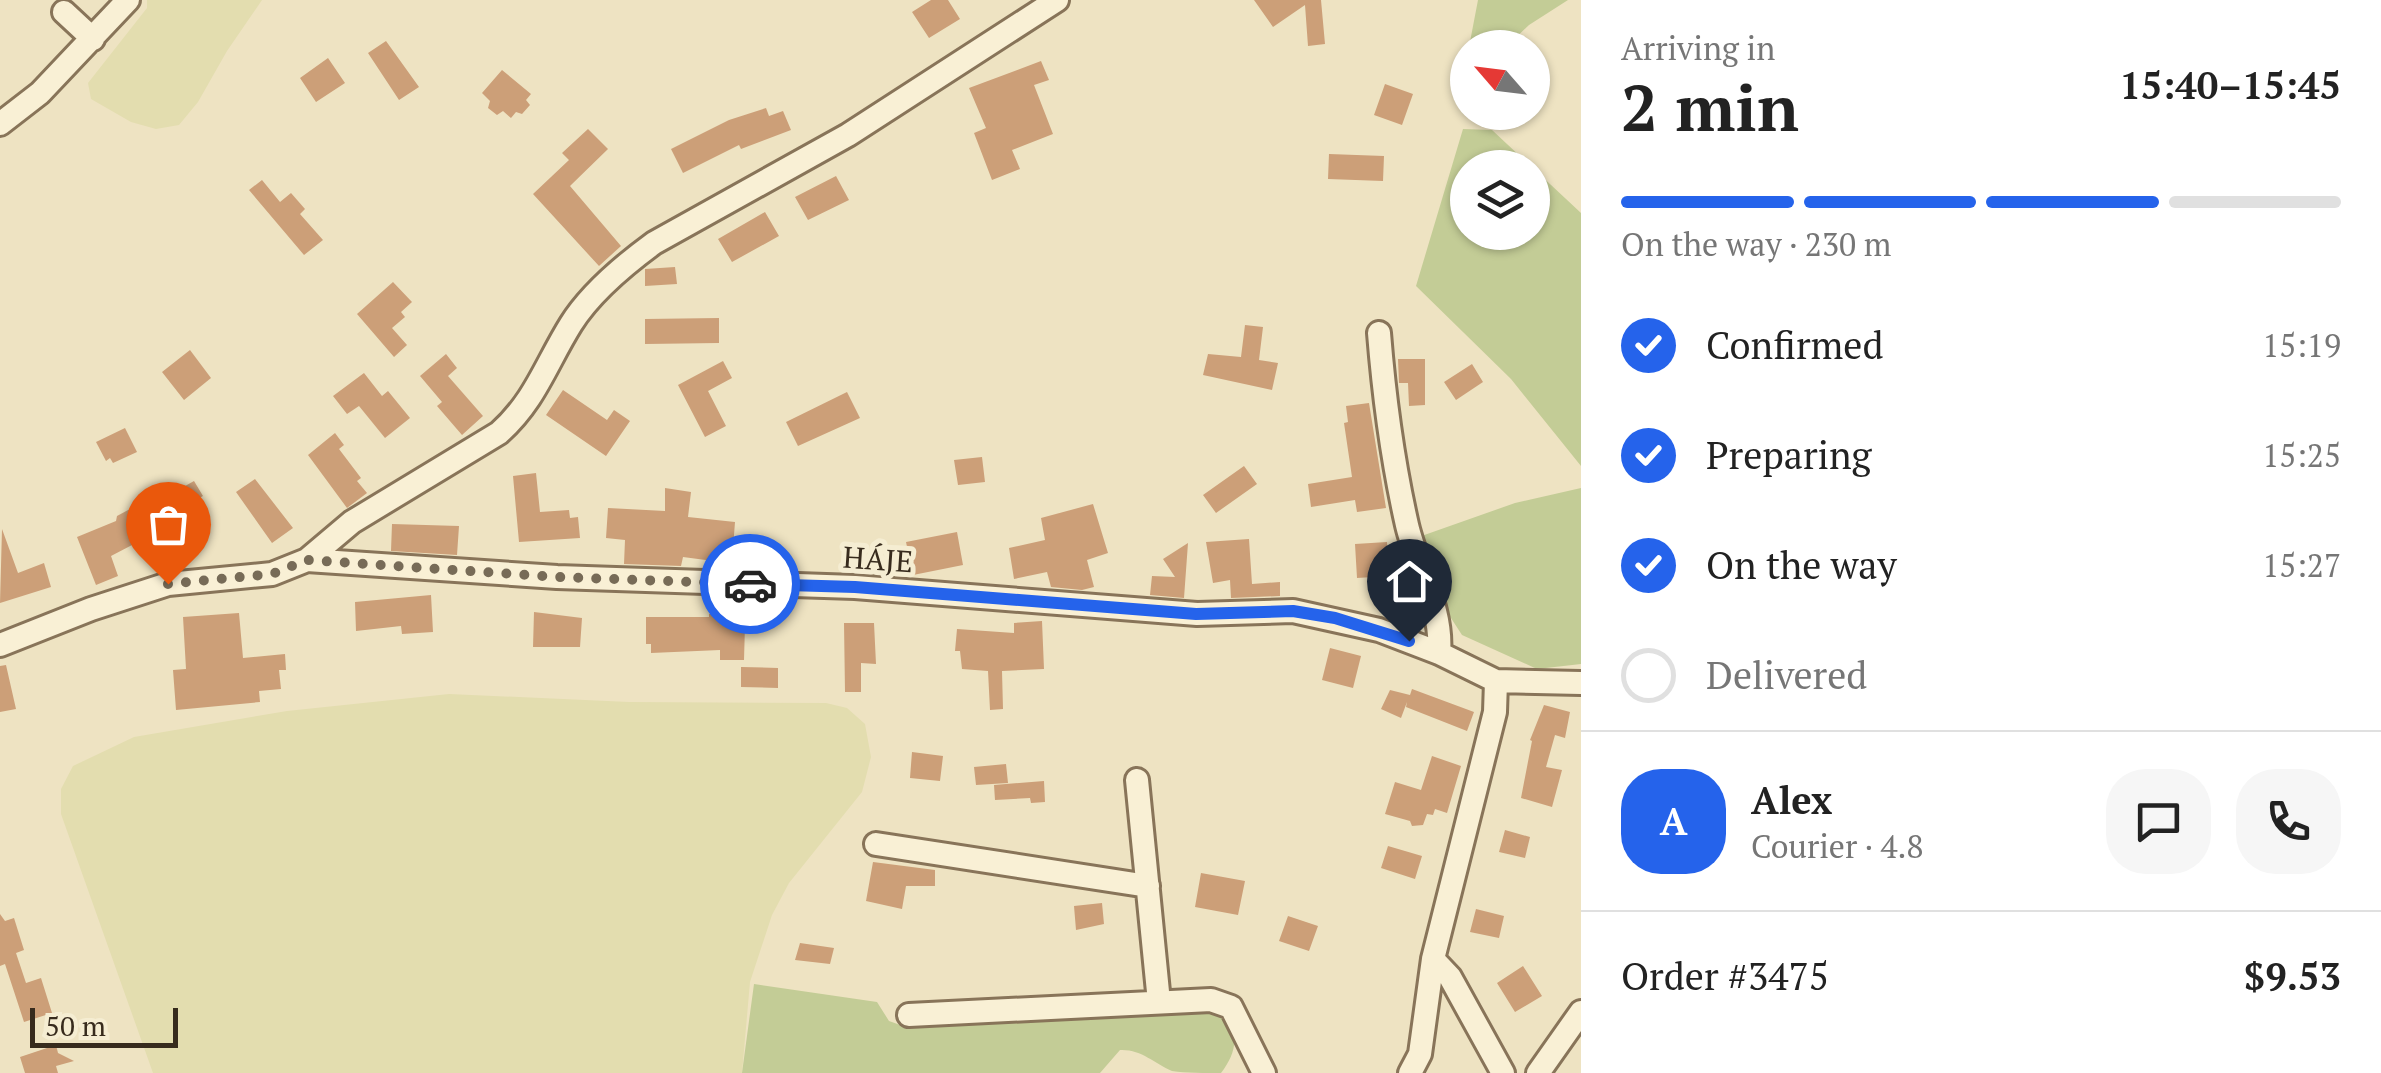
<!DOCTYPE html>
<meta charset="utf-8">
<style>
body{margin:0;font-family:"PT Serif",serif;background:#f6f6f6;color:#222;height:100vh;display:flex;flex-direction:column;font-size:38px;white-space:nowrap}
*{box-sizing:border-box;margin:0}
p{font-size:32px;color:#767676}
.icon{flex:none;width:55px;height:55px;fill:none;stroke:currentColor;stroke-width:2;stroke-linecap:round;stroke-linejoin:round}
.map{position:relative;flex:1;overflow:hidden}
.sheet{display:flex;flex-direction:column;background:#fff;width:800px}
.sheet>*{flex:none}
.needle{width:65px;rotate:298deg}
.buttons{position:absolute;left:1450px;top:30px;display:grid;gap:20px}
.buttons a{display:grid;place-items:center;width:100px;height:100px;border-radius:50%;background:#fff;box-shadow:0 2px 8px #0004;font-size:50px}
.scale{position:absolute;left:30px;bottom:25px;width:148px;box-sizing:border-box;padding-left:10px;border:5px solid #372b1d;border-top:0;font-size:28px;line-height:35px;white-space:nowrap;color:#372b1d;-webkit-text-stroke:8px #f5edd2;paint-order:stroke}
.pin{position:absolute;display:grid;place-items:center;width:85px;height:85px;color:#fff;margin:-102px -42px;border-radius:50% 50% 50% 0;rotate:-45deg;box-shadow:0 0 10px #0007}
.pin .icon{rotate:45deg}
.courier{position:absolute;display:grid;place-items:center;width:100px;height:100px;margin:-50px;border:8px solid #2563eb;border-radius:50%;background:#fff;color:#222;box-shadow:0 2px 12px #0007}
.headline em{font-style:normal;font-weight:600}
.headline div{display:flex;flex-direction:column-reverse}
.headline{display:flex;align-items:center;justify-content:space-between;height:170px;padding:0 40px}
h1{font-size:65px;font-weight:600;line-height:75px}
.bar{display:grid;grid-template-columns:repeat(4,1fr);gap:15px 10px;align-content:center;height:120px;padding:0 40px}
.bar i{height:12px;border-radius:8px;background:#e0e0e0}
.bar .active{background:#2563eb}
.bar p{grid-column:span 4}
.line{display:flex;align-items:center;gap:25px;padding:0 40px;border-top:2px solid #e0e0e0}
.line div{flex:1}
.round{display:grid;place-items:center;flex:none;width:105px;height:105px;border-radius:40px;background:#f6f6f6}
ol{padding:0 40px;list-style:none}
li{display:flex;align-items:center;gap:30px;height:110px}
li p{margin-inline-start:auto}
li .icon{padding:10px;border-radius:50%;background:#2563eb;color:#fff;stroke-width:4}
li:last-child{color:#767676}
li i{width:55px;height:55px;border:5px solid #e0e0e0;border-radius:50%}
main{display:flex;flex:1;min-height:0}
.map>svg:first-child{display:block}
.farmland{fill:#e3ddaf}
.green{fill:#c3cc96;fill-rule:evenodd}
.building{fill:#cc9f78}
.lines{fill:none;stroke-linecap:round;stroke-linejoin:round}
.minor-casing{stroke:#887459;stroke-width:28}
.minor{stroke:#f9f0d5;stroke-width:22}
.done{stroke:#776b57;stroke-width:10;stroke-dasharray:0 18}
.route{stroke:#2563eb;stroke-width:12}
.labels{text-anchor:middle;stroke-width:10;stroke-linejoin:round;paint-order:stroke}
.street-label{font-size:30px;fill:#372b1d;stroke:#f5edd2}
</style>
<main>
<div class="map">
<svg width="1581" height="1073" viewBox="0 0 1581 1073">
<rect width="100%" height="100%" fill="#eee3c2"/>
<!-- farmland -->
<path class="farmland" d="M 147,0 L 262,0 L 227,51 L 198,102 L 179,125 L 156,129 L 131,122 L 91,99 L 88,83 L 147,8 Z
M 449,694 L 629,702 L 826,703 L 847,708 L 865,724 L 871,757 L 862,792 L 789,883 L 772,915 L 750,982 L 742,1073 L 153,1073 L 61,814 L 61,789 L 73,766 L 134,737 L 287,711 Z"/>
<!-- green -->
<path class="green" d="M 1478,0 L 1568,0 L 1529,25 L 1506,47 L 1469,47 Z
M 1463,129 L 1492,130 L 1581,213 L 1581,466 L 1511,379 L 1416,286 ZM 1468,168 L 1532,168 L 1532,232 L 1468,232 Z
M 1581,488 L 1581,664 L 1537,669 L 1462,635 L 1436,595 L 1413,539 L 1515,503 Z
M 754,984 L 877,1002 L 889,1021 L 903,1026 L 984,1014 L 1215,1011 C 1240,1030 1239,1049 1221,1073 C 1206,1073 1186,1073 1172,1071 C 1154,1063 1141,1049 1120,1050 L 1100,1073 L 742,1073 Z"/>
<!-- building -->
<path class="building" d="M 931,0 L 948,0 L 960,19 L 929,38 L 912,12 Z
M 1254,0 L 1321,0 L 1325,44 L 1308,46 L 1305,5 L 1273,27 Z
M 386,41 L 419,87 L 399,100 L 368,53 Z
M 328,58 L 345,83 L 316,102 L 300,78 Z
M 1041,61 L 1049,80 L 1034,85 L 1053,134 L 1012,150 L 1020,169 L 992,180 L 974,133 L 986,128 L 969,88 Z
M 502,70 L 531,94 L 526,100 L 530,105 L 522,114 L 516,112 L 511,118 L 503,111 L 497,115 L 488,108 L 490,101 L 482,93 Z
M 1385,84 L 1413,94 L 1402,125 L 1374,115 Z
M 766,108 L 769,116 L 783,111 L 791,130 L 741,149 L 739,145 L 683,173 L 671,149 L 729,120 Z
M 588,129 L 608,149 L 570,186 L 621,246 L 599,266 L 533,194 L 569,160 L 562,153 Z
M 1329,154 L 1384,156 L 1383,181 L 1328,179 Z
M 836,176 L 849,200 L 808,220 L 795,197 Z
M 262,180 L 280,202 L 291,193 L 305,209 L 300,214 L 323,240 L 304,255 L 249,190 Z
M 765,212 L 779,236 L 732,262 L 718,239 Z
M 675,267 L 677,284 L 645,286 L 645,269 Z
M 393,282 L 412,302 L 401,312 L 405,317 L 392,328 L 407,345 L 394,357 L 357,314 Z
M 719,318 L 719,343 L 645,344 L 645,319 Z
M 1245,325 L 1263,327 L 1259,360 L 1278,363 L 1272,390 L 1203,375 L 1208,354 L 1241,357 Z
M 190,350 L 211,378 L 184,400 L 162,372 Z
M 446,354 L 457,368 L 448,376 L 483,416 L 462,435 L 437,406 L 442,402 L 420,376 Z
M 1398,359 L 1425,359 L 1425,405 L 1409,406 L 1408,383 L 1399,383 Z
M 723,361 L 732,378 L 708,391 L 726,426 L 705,437 L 678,385 Z
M 1472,364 L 1483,382 L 1456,400 L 1444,382 Z
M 364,373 L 382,396 L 388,391 L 410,418 L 385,438 L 359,406 L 347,414 L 333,396 Z
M 563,390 L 607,420 L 614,410 L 630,421 L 606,456 L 546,415 Z
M 847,392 L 860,418 L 798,446 L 786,422 Z
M 1369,403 L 1386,508 L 1357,512 L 1355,500 L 1311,507 L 1308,484 L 1352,477 L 1344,423 L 1348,422 L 1346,406 Z
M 125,428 L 137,452 L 113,463 L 110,458 L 106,461 L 96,442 Z
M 335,433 L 344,445 L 339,449 L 361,478 L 357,481 L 367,493 L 347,508 L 308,455 Z
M 982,457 L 985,482 L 958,485 L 954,460 Z
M 1244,466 L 1257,484 L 1216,513 L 1203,495 Z
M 536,473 L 540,512 L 569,510 L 570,518 L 578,517 L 580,538 L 519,542 L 513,476 Z
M 255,479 L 293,528 L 272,543 L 236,492 Z
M 194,481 L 203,496 L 196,500 L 201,509 L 111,556 L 118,576 L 96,585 L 77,537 L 116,521 L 117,516 L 143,502 L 146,508 Z
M 665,488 L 691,492 L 688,517 L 735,522 L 733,548 L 766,550 L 766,569 L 735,568 L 736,564 L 683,557 L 681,566 L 624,564 L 625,540 L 606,538 L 608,508 L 665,511 Z
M 1093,504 L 1108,553 L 1087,560 L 1094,587 L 1082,590 L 1051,587 L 1047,572 L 1014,579 L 1009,548 L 1045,540 L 1041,518 Z
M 392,524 L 459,526 L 457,555 L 391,551 Z
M 2,529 L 18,573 L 44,563 L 51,587 L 0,603 Z
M 957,532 L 963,565 L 913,575 L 906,542 Z
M 1249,539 L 1252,584 L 1280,582 L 1280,596 L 1231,598 L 1230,580 L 1213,583 L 1206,542 Z
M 1387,542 L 1389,576 L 1357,578 L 1355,544 Z
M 1188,543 L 1184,598 L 1150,595 L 1152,576 L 1175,577 L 1163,559 Z
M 431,595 L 433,632 L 402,634 L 401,626 L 356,631 L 355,602 Z
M 534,612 L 582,618 L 580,647 L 533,647 Z
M 239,613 L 243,658 L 285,654 L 286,670 L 279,670 L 281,689 L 259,691 L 260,702 L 176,710 L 173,670 L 186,669 L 183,617 Z
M 709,614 L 739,614 L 739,625 L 745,625 L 744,660 L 720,660 L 720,650 L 651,653 L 651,644 L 646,644 L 646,617 L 709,617 Z
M 1042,621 L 1044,669 L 1002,671 L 1003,709 L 990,710 L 988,671 L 962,669 L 960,651 L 955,651 L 957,629 L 1014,633 L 1014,623 Z
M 844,623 L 874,623 L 876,664 L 861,663 L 861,692 L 845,692 Z
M 1330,648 L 1361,656 L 1353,688 L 1322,680 Z
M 6,665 L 16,709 L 0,712 L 0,666 Z
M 741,667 L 778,668 L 778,688 L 741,687 Z
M 1412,689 L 1474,712 L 1467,731 L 1406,707 L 1407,702 L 1401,718 L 1381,709 L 1390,690 L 1410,695 Z
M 1544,705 L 1570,712 L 1565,738 L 1555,735 L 1546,767 L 1562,770 L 1552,807 L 1521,798 L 1532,741 L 1530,740 Z
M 912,752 L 943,756 L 940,781 L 910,778 Z
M 1432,756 L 1461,766 L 1447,813 L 1435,809 L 1433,815 L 1427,814 L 1423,825 L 1412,826 L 1410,821 L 1385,814 L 1395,782 L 1421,790 Z
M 1006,764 L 1008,783 L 976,785 L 974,767 Z
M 1044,781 L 1045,802 L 1031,803 L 1030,798 L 995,800 L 994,785 Z
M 1505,830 L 1530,837 L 1525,858 L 1499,852 Z
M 1388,846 L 1422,856 L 1415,879 L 1381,868 Z
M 873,862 L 935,870 L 935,886 L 906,886 L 902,909 L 866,901 Z
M 1201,873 L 1245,881 L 1238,915 L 1195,907 Z
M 1102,903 L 1104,924 L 1076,930 L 1074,906 Z
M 1476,909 L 1504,916 L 1499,938 L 1470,932 Z
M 0,914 L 5,921 L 14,918 L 24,950 L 16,953 L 26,983 L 41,978 L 52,1013 L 24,1022 L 5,964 L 0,966 Z
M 1288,916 L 1318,926 L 1309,951 L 1279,941 Z
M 800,943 L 834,948 L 830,964 L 795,960 Z
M 1523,966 L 1542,996 L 1515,1012 L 1497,983 Z
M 56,1045 L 58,1053 L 74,1061 L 56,1066 L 58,1073 L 25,1073 L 20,1057 Z"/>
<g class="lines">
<defs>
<path id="minor" d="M 64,12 L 93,39
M 0,124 L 40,93 L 128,0
M 1379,333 C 1384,396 1393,463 1407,525 C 1417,568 1443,609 1439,653
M 307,560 L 557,577 L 855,587 L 1197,614 L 1293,611 L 1379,630 L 1439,653 L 1496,681 L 1581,683
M 0,645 L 91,609 L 168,584 L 272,574 L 307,560 L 352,522 L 499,433 C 535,401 546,364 571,324 C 591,292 624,265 654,243 L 848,135 L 1057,0
M 1137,780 L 1159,1002
M 876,844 L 1148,886
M 1433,959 L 1450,977 L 1503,1073
M 909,1015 L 1211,1000 L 1231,1007 L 1264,1073
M 1410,1073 L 1420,1054 L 1433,959 L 1495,712 L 1496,681
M 1538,1073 L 1581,1012"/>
</defs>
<!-- minor casing -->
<use href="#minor" class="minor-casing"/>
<!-- minor -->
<use href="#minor" class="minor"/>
</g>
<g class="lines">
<!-- done -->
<path class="done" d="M 168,584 L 272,574 L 307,560 L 557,577 L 750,584"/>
<!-- route -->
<path class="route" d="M 750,584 L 855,587 L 1196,614 L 1293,611 L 1335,618 L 1409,641"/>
</g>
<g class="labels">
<!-- street labels -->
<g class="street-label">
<text transform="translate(878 560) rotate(4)" y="10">HÁJE</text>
</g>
</g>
</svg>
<div class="buttons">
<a><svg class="needle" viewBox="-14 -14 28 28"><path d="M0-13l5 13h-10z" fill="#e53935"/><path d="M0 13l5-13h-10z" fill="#767676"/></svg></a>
<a><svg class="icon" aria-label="layers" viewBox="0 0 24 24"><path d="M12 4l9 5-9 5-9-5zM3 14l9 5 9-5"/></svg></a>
</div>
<div class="scale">50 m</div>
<div class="pin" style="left:168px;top:584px;background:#ea580c"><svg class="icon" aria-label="bag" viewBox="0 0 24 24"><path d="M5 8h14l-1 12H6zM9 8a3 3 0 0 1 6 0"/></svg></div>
<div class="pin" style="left:1409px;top:641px;background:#1f2937"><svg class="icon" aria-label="home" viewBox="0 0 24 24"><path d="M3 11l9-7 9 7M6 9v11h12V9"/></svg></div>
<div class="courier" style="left:750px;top:584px"><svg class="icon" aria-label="car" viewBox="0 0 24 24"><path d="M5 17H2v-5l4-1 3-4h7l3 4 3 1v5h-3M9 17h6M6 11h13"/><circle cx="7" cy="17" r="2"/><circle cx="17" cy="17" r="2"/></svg></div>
</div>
<section class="sheet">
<div class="headline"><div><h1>2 min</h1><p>Arriving in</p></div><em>15:40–15:45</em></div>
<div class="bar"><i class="active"></i><i class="active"></i><i class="active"></i><i></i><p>On the way · 230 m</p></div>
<ol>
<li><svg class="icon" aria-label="check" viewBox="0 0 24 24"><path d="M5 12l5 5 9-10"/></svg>Confirmed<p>15:19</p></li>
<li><svg class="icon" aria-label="check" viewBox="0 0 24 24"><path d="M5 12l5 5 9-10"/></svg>Preparing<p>15:25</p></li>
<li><svg class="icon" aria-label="check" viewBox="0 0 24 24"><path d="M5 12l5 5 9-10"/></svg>On the way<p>15:27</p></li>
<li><i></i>Delivered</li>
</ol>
<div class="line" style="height:180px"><b class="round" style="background:#2563eb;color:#fff">A</b><div><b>Alex</b><p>Courier · 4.8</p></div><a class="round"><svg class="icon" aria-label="chat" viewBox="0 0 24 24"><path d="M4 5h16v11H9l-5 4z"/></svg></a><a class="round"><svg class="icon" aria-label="phone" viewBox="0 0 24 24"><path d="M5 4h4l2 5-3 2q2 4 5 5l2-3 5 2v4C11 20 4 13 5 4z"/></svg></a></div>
<div class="line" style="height:130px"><div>Order #3475</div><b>$9.53</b></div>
</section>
</main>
